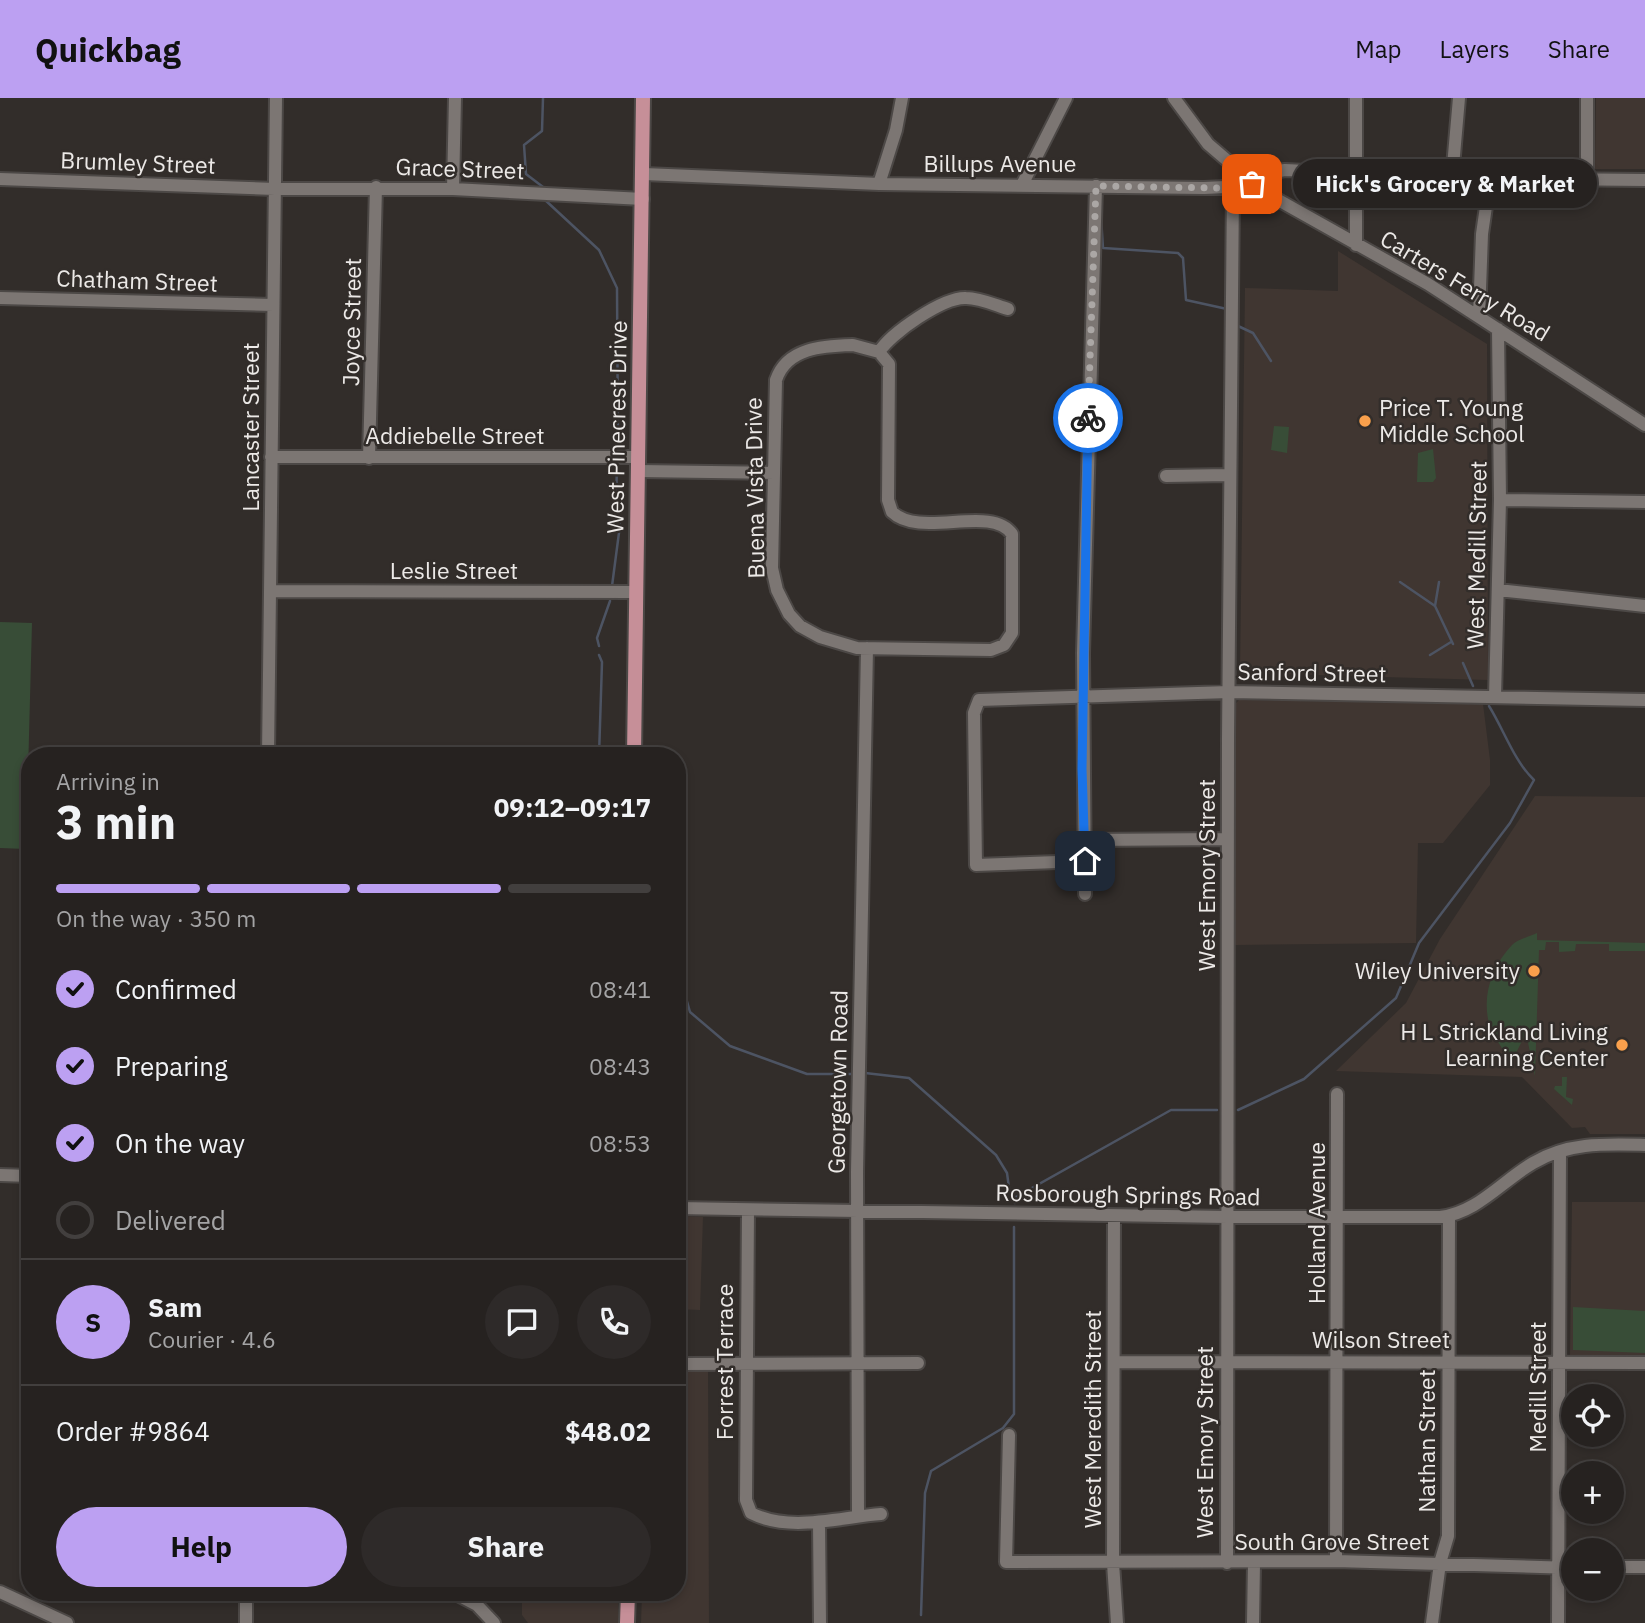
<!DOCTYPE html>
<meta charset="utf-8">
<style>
body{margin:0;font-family:"IBM Plex Sans",sans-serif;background:#2e2a29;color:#f1f3f6;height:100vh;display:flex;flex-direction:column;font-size:26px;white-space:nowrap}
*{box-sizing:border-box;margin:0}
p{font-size:23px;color:#a4a4a5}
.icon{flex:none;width:38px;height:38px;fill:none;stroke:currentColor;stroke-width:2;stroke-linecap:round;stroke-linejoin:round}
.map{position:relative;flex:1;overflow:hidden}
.side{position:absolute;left:21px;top:649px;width:665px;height:854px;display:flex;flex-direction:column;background:#262220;border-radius:28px;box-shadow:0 4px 10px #0003,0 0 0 2px #423f3e}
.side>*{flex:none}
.controls{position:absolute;left:1561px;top:1286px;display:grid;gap:14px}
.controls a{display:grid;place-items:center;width:63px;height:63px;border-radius:50%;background:#262220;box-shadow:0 4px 10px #0003,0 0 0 2px #423f3e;font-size:35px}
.pin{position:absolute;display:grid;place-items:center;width:60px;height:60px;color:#fff;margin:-30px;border-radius:14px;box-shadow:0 4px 10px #0006}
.courier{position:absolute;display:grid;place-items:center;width:70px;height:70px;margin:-35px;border:5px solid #1a73e8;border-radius:50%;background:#fff;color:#222;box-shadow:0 2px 9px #0007}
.bubble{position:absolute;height:49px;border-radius:24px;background:#262220;box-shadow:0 4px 10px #0003,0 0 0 2px #423f3e;font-size:23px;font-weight:800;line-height:49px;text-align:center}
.summary em{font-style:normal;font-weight:800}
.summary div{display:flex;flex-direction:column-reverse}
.summary{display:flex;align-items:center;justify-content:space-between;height:119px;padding:0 35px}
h1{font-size:46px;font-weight:800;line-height:52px}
.bar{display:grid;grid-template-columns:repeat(4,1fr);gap:10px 7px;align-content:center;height:84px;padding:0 35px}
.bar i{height:9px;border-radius:5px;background:#423f3e}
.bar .active{background:#bca0f2}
.bar p{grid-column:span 4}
.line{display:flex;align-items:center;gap:18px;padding:0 35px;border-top:2px solid #423f3e}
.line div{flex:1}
.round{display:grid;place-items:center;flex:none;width:74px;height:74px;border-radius:37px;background:#2e2a29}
ol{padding:0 35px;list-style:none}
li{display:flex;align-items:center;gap:21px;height:77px}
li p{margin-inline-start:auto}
li .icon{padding:7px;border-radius:50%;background:#bca0f2;color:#111;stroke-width:4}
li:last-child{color:#a4a4a5}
li i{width:38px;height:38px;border:4px solid #423f3e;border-radius:50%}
.action{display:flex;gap:14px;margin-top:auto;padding:14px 35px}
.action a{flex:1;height:80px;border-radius:42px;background:#bca0f2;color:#111;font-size:28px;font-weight:800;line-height:80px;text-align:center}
.action a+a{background:#2e2a29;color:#f1f3f6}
header{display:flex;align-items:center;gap:42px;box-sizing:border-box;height:98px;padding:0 35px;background:#bca0f2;color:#111}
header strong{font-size:33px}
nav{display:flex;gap:38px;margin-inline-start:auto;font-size:24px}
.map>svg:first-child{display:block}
.built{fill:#403631}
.green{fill:#384d37}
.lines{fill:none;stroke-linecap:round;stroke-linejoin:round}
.stream{stroke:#4d5463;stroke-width:2.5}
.minor-casing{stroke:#4c4846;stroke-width:16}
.major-casing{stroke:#4c4846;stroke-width:18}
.minor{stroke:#7c7673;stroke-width:12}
.major{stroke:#c68f98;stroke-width:14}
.done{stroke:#aba7a5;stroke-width:7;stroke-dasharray:0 12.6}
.route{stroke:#1a73e8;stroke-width:9}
.poi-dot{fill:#f9a04c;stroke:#322d2a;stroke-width:2.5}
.labels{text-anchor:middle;stroke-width:5;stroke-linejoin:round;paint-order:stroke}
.street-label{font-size:23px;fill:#ece9e7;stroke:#322d2a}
.poi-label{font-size:23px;fill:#ece9e7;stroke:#322d2a;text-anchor:end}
</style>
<header>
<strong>Quickbag</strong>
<nav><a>Map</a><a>Layers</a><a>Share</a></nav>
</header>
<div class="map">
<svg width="1645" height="1525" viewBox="0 0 1645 1525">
<rect width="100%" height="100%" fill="#322d2a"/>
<!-- built -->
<path class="built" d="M 1596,0 L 1645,0 L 1645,71 L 1595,71 Z
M 1338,153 L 1487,246 L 1488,582 L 1240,575 L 1245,190 L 1338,193 Z
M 1239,602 L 1483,606 L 1490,662 L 1490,687 L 1443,745 L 1418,745 L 1416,845 L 1235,847 L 1234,607 Z
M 1535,698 L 1645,699 L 1645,1036 L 1590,1036 L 1585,1029 L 1572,1030 L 1522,979 L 1336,973 L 1406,905 L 1440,841 Z
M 1572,1104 L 1645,1104 L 1645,1259 L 1570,1258 Z
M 677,1118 L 703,1119 L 700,1212 L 677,1211 Z
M 677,1261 L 708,1262 L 709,1525 L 641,1525 L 642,1495 L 677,1494 Z
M 522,1495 L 618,1495 L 618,1525 L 528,1525 L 522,1517 Z"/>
<!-- green -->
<path class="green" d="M 1274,328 L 1289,329 L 1287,355 L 1271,352 Z
M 1433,351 L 1436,380 L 1433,384 L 1417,384 L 1418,355 Z
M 0,524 L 32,525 L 26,751 L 0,750 Z
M 1537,835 L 1537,842 L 1645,845 L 1645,853 L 1609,853 L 1609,846 L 1576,846 L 1575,853 L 1559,854 L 1559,844 L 1546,844 L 1545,852 L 1539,852 L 1535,978 L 1526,935 L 1514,959 L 1506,958 C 1502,948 1493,939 1490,929 C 1481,900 1491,869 1512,847 C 1517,842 1530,838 1537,835 Z
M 1562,979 L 1567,979 L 1566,999 L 1573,1001 L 1572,1007 L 1554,991 L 1555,988 L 1562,988 Z
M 1573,1209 L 1645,1213 L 1645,1255 L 1573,1252 Z"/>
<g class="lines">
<!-- stream -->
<path class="stream" d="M 543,0 L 542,33 L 524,47 L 526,76 L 543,89
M 544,101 L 599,152 L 617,190 L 618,351
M 1101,119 L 1103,150 L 1178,155 L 1183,160 L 1186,202 L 1227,211
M 1238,228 L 1253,235 L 1271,263
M 1400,484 L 1435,508 L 1453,546
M 612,488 L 620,427 L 616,405 L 617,367
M 1435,508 L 1439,484
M 599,548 L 597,540 L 610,503
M 1430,557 L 1451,544
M 1463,565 L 1473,588
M 599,658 L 602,564 L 599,557
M 677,868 L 690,914 L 730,948 L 807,976 L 854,976
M 865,975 L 909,980 L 996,1057 L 1007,1075 L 1010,1097 L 1015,1099
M 1238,1012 L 1304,981 L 1396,900 L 1419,845 L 1510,725 L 1534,682 C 1514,663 1504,632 1489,608
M 1015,1105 L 1016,1099 L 1171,1012 L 1217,1012
M 921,1517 L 925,1395 L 931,1373 L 1003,1330 L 1014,1316 L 1014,1129"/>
<defs>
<path id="minor" d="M 1174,0 L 1208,46 L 1264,94 L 1428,186 L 1645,327
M 1356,0 L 1356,147
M 644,76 L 879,86 L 1204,90 L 1247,88 L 1268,75 L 1285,72 L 1452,80 L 1645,82
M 1452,80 L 1459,0
M 0,81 L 275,91 L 453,91 L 643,101
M 1587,81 L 1587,0
M 879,86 L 896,32 L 902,0
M 1022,87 L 1066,0
M 453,91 L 455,0
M 0,200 L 273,207
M 1479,218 L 1482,136 L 1490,81
M 853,247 L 879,254 L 889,266 L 888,402 L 892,414 C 920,441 991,406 1012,436 L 1012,535 L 1004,547 L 991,552 L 857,550 L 820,539 L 800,528 L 789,516 L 777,492 L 772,470 L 776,282 C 787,249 824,248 853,247 Z
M 879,254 C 891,235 943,199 966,200 C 980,200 995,207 1008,211
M 271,359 L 639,359
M 369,360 L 376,89
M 639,373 L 774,375
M 1166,378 L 1229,377
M 1500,402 L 1645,404
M 1498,492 L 1645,508
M 272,493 L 636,494
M 1495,599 L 1500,402 L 1498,231
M 268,658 L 276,0
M 1084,742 L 1228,741
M 1085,763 L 976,767 L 974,615 L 979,602 L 1229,594 L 1645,602
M 1085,796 L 1083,555 L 1096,88
M 0,1077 L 30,1078
M 677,1110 L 1226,1119 L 1440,1119 C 1477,1115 1502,1083 1533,1065 C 1568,1044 1606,1046 1645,1047
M 748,1112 L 746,1402 L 751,1415 C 790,1435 840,1419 881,1416
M 1114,1118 L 1113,1465 L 1117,1525
M 1116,1264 L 1645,1265
M 677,1266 L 918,1265
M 1009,1337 L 1006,1464 L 1336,1463 L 1573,1470
M 858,1418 L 857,1074 L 867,550
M 819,1424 L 820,1525
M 1336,1463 L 1337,996
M 1227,1465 L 1228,641 L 1233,89
M 1612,1469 L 1645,1469
M 0,1494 L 67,1525
M 452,1494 L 477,1507 L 494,1525
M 246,1525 L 246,1494
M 1253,1525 L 1254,1465
M 1432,1525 L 1440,1465 L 1448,1438 L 1449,1118
M 1558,1525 L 1560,1053"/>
<path id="major" d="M 634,658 L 643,0
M 627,1525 L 628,1494"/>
</defs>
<!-- minor casing -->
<use href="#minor" class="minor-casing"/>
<!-- major casing -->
<use href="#major" class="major-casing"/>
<!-- minor -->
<use href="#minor" class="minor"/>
<!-- major -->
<use href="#major" class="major"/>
</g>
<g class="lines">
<!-- done -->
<path class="done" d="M 1088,320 L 1096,88 L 1216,90 L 1252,86"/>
<!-- route -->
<path class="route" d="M 1085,763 L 1082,671 L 1088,320"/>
</g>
<!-- markers -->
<g class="poi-dot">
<circle cx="1365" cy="323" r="7"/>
<circle cx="1534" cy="873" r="7"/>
<circle cx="1622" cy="947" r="7"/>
</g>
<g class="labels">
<!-- street labels -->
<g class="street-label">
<text transform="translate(138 65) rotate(2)" y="8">Brumley Street</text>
<text x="1000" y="74">Billups Avenue</text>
<text transform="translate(460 71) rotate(2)" y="8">Grace Street</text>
<text transform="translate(137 183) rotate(2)" y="8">Chatham Street</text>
<text transform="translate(1465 188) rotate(31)" y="8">Carters Ferry Road</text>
<text transform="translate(352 224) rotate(-89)" y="8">Joyce Street</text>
<text transform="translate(251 329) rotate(-90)" y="8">Lancaster Street</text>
<text transform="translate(617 329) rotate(-89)" y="8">West Pinecrest Drive</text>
<text x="455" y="346">Addiebelle Street</text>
<text transform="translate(755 390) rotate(-91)" y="8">Buena Vista Drive</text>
<text transform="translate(1477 457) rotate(-89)" y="8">West Medill Street</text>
<text x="454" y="481">Leslie Street</text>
<text transform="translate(1312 575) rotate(1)" y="8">Sanford Street</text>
<text transform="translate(1207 777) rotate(-90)" y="8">West Emory Street</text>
<text transform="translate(838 984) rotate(-89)" y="8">Georgetown Road</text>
<text transform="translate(1128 1097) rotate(1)" y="8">Rosborough Springs Road</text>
<text transform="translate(1317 1125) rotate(-90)" y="8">Holland Avenue</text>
<text x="1381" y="1250">Wilson Street</text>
<text transform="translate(725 1264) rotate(-90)" y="8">Forrest Terrace</text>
<text transform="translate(1538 1289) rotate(-90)" y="8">Medill Street</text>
<text transform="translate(1093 1321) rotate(-90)" y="8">West Meredith Street</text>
<text transform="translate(1427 1343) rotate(-90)" y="8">Nathan Street</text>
<text transform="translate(1205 1344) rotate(-90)" y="8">West Emory Street</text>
<text x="1332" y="1452">South Grove Street</text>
</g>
<!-- poi labels -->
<g class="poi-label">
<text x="1379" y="318" text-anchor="start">Price T. Young<tspan x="1379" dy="26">Middle School</tspan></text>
<text x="1520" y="881">Wiley University</text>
<text x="1608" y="942">H L Strickland Living<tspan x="1608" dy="26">Learning Center</tspan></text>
</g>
</g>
</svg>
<div class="controls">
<a><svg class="icon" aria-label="locate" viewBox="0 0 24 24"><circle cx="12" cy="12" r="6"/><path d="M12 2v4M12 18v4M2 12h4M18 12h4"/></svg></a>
<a>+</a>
<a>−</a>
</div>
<div class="pin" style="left:1252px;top:86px;background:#ea580c"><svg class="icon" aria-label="bag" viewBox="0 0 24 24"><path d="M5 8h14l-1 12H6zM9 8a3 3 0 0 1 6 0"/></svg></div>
<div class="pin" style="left:1085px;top:763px;background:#1f2937"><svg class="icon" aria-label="home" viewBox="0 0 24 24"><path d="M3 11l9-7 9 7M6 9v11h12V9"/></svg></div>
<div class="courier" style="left:1088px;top:320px"><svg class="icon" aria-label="bike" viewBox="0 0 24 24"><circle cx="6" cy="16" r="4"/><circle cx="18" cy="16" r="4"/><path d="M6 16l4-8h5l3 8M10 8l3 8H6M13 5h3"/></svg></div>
<div class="bubble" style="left:1293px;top:61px;width:304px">Hick's Grocery &amp; Market</div>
<section class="side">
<div class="summary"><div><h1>3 min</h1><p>Arriving in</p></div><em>09:12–09:17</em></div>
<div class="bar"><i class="active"></i><i class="active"></i><i class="active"></i><i></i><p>On the way · 350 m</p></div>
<ol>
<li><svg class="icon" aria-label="check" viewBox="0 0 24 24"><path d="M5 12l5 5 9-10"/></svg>Confirmed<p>08:41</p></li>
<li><svg class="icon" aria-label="check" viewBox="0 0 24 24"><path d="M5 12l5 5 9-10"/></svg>Preparing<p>08:43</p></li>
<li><svg class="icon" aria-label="check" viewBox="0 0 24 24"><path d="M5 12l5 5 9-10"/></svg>On the way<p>08:53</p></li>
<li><i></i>Delivered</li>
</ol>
<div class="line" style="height:126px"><b class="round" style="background:#bca0f2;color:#111">S</b><div><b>Sam</b><p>Courier · 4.6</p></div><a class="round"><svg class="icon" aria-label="chat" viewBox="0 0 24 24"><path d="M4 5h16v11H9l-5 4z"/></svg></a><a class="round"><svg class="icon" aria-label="phone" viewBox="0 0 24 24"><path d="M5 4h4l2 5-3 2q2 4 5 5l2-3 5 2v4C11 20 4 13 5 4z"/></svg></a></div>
<div class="line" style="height:91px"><div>Order #9864</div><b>$48.02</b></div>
<div class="action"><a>Help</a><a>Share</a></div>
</section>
</div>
